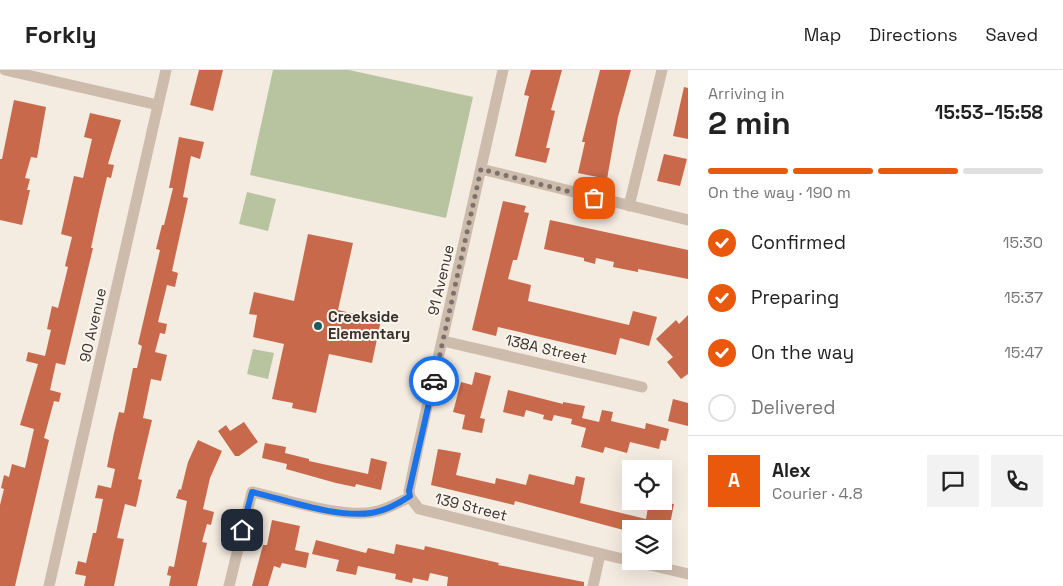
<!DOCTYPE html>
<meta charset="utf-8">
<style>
body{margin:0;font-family:"Space Grotesk",sans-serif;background:#f2f2f2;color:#222;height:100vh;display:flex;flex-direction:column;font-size:19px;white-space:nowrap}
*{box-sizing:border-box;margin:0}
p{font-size:16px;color:#767676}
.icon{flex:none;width:28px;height:28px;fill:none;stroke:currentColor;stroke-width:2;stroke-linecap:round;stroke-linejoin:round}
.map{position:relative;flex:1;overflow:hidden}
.sheet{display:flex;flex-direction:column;background:#fff;width:375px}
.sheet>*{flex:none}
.controls{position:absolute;left:622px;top:390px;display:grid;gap:10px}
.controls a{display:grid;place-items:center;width:50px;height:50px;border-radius:0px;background:#fff;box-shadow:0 5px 20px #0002;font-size:25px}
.pin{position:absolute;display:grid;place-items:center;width:42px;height:42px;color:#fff;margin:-21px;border-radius:10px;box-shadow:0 2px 8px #0006}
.courier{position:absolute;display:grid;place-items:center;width:50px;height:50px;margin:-25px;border:4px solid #1a73e8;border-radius:50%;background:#fff;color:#222;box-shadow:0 1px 6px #0007}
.head em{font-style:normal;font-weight:700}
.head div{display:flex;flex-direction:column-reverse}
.head{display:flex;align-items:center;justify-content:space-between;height:85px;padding:0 20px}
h1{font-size:32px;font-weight:700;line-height:38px}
.bar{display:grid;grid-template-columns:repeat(4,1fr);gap:8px 5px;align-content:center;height:60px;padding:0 20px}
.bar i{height:6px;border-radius:4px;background:#e0e0e0}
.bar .on{background:#ea580c}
.bar p{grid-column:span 4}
.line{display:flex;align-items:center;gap:12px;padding:0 20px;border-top:1px solid #e0e0e0}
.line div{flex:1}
.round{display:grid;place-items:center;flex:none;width:52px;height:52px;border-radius:0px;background:#f2f2f2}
ol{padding:0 20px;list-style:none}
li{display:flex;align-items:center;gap:15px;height:55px}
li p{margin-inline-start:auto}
li .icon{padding:5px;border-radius:50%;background:#ea580c;color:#fff;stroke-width:4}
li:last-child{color:#767676}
li i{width:28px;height:28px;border:2px solid #e0e0e0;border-radius:50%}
header{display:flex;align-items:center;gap:30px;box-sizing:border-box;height:70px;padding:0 25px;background:#fff;border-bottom:1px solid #e0e0e0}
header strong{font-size:24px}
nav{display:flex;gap:28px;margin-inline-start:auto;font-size:18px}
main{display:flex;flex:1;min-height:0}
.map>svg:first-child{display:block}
.green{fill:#b8c4a0}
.building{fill:#c8694b}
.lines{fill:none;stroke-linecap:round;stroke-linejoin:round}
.street{stroke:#cdbbac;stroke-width:11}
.done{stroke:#7c716b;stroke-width:5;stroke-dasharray:0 9}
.route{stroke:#1a73e8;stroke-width:6}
.poi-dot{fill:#1f5a5e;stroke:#fbf5ee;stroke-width:2}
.labels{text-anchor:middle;stroke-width:4;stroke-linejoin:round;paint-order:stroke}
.street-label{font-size:15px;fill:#3b302b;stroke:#fbf5ee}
.poi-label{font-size:15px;font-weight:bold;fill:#3b302b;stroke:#fbf5ee;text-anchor:start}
</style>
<header>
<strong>Forkly</strong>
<nav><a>Map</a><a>Directions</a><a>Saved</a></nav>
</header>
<main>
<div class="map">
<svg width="688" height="516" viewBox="0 0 688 516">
<rect width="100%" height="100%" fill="#f4ebe1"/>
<!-- green -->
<path class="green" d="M 273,0 L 349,0 L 473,27 L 446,148 L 250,105 Z
M 247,122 L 276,129 L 268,161 L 239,154 Z
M 253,279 L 274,283 L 268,309 L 247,304 Z"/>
<!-- building -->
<path class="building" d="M 199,0 L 223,0 L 213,41 L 190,35 Z
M 531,0 L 562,0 L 551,40 L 555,41 L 546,78 L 550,78 L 546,93 L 515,86 L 529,26 L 524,25 Z
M 600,0 L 631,0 L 618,47 L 607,109 L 578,103 L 585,72 L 582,72 Z
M 684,17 L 688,18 L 688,69 L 673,66 Z
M 14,30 L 46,37 L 37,88 L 31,87 L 25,108 L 30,109 L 27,120 L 30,120 L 22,155 L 0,150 L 0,89 L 2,89 Z
M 90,43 L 121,50 L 108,94 L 114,95 L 111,108 L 107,107 L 99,141 L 91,178 L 93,178 L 65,295 L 56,293 L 50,320 L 61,323 L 59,332 L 54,331 L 44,368 L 49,370 L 15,516 L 0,516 L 0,435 L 4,419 L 1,418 L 4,405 L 9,407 L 12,394 L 25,398 L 34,359 L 20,355 L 38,294 L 26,291 L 28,282 L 45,286 L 51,260 L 47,259 L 52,236 L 58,238 L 68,197 L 65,196 L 72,167 L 61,164 L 74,106 L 83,108 L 92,69 L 84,67 Z
M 179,67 L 204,72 L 200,89 L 191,86 L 183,127 L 188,128 L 172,201 L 178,203 L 175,217 L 167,215 L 158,252 L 167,254 L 165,264 L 160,263 L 155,282 L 167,285 L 161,311 L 151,309 L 143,348 L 152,350 L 138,409 L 142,410 L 136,437 L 125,434 L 117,468 L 124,469 L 114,516 L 84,516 L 86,506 L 75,504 L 78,491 L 86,493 L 93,463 L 96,463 L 103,429 L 95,428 L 98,415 L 111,418 L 115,399 L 107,397 L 114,363 L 119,342 L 124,343 L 133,298 L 137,298 L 142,276 L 138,274 L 160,180 L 156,179 L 162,155 L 164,155 L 173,118 L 169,118 Z
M 664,84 L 687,89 L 680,116 L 657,111 Z
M 503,131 L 526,136 L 524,142 L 529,143 L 517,190 L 513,190 L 508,209 L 531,215 L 528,231 L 629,255 L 633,241 L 657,247 L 649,276 L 620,268 L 616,285 L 498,257 L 496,266 L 472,260 Z
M 550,150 L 688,180 L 688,209 L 638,199 L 638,202 L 613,197 L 614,192 L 596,188 L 595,194 L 584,191 L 584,188 L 544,179 Z
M 308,164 L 353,173 L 338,240 L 381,250 L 372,293 L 329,284 L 316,343 L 292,338 L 293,333 L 272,329 L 284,274 L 253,267 L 257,245 L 249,244 L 254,222 L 294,231 Z
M 688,245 L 688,304 L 681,309 L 667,292 L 673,287 L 656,269 L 676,250 L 679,254 Z
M 475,302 L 491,306 L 480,348 L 485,349 L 482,363 L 462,359 L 465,345 L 453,342 L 461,312 L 472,315 Z
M 508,320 L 563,334 L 563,332 L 585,336 L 582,348 L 599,352 L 602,340 L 613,342 L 611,351 L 645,359 L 646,353 L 669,359 L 666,371 L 661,370 L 659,379 L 630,372 L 627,383 L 605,377 L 603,383 L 581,377 L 586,358 L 571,354 L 572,349 L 554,345 L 552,351 L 543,349 L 544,345 L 526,340 L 524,347 L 503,342 Z
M 673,329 L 688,333 L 688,356 L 668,351 Z
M 244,352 L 258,372 L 239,386 L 235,386 L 218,361 L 226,355 L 230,361 Z
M 198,370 L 222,381 L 210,408 L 203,439 L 214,442 L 211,455 L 207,454 L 202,472 L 207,473 L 197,516 L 169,516 L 171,506 L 167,505 L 169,496 L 174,497 L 187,431 L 176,428 L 179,419 L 181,420 L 188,392 Z
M 265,373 L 286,377 L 285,383 L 309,389 L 309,391 L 368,404 L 371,388 L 387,392 L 381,420 L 356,414 L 355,417 L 336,413 L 286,399 L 287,394 L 262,388 Z
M 438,379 L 461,383 L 456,405 L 495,414 L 496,408 L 526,415 L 529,404 L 574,415 L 576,406 L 585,408 L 580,433 L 646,449 L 649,431 L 674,434 L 669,459 L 631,459 L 631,462 L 515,431 L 514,435 L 431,415 Z
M 272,450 L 300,456 L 295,480 L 309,483 L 306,498 L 282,493 L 280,498 L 274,496 L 268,516 L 252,516 L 263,475 L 267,475 Z
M 316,470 L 366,483 L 368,478 L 394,484 L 396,474 L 424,480 L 425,476 L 499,493 L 498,495 L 584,512 L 584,516 L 447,516 L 448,507 L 430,503 L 428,511 L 413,508 L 412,513 L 395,509 L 396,504 L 358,496 L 356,505 L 336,501 L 339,490 L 312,484 Z"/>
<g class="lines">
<!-- street -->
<path class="street" d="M 5,0 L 158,35
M 481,99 L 688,150
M 629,136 L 662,0
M 443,271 L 642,317
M 410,427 L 409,421 L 418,377 L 503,0
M 633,491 L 688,504
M 49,516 L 166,0
M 229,516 L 252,422 C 285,429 347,450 378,441 C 389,438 400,432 410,427 L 419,439 L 631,491
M 593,516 L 600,484"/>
</g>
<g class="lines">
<!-- done -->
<path class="done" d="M 434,311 L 481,99 L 594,128"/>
<!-- route -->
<path class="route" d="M 242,460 L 252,422 C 287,430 335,448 371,443 C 385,441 398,434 410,426 L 409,421 L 434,311"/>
</g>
<!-- markers -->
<circle class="poi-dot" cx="318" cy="256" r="5"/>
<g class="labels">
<!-- street labels -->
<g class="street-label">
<text transform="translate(441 210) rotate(-77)" y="5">91 Avenue</text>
<text transform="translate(93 255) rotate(-77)" y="5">90 Avenue</text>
<text transform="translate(546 279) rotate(13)" y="5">138A Street</text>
<text transform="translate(471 437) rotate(14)" y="5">139 Street</text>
</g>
<!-- poi labels -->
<g class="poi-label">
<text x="328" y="252">Creekside<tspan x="328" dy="17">Elementary</tspan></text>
</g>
</g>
</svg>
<div class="controls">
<a><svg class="icon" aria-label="locate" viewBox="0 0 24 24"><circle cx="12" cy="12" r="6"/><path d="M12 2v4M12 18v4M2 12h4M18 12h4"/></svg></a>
<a><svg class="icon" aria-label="layers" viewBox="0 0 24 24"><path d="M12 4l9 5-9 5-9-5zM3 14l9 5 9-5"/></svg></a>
</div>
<div class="pin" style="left:594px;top:128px;background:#ea580c"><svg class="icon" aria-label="bag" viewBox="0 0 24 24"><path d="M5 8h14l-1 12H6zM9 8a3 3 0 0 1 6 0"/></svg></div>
<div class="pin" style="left:242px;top:460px;background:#1f2937"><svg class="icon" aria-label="home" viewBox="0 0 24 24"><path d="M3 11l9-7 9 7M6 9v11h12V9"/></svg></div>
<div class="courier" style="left:434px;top:311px"><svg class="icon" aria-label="car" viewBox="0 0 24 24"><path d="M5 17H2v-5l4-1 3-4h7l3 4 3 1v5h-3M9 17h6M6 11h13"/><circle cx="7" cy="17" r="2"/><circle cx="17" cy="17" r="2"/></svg></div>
</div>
<section class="sheet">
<div class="head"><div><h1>2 min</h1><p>Arriving in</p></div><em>15:53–15:58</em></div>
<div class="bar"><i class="on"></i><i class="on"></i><i class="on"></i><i></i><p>On the way · 190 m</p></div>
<ol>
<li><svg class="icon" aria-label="check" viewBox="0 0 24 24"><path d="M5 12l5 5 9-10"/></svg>Confirmed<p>15:30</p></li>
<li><svg class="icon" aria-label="check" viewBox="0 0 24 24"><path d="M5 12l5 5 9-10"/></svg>Preparing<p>15:37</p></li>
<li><svg class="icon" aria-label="check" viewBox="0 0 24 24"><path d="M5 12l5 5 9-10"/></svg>On the way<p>15:47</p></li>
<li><i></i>Delivered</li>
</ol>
<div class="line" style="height:90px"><b class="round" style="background:#ea580c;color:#fff">A</b><div><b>Alex</b><p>Courier · 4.8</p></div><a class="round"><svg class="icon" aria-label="chat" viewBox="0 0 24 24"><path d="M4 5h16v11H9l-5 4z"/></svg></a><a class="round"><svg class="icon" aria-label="phone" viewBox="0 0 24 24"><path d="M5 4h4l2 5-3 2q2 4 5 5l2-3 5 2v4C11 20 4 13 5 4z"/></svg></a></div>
</section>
</main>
